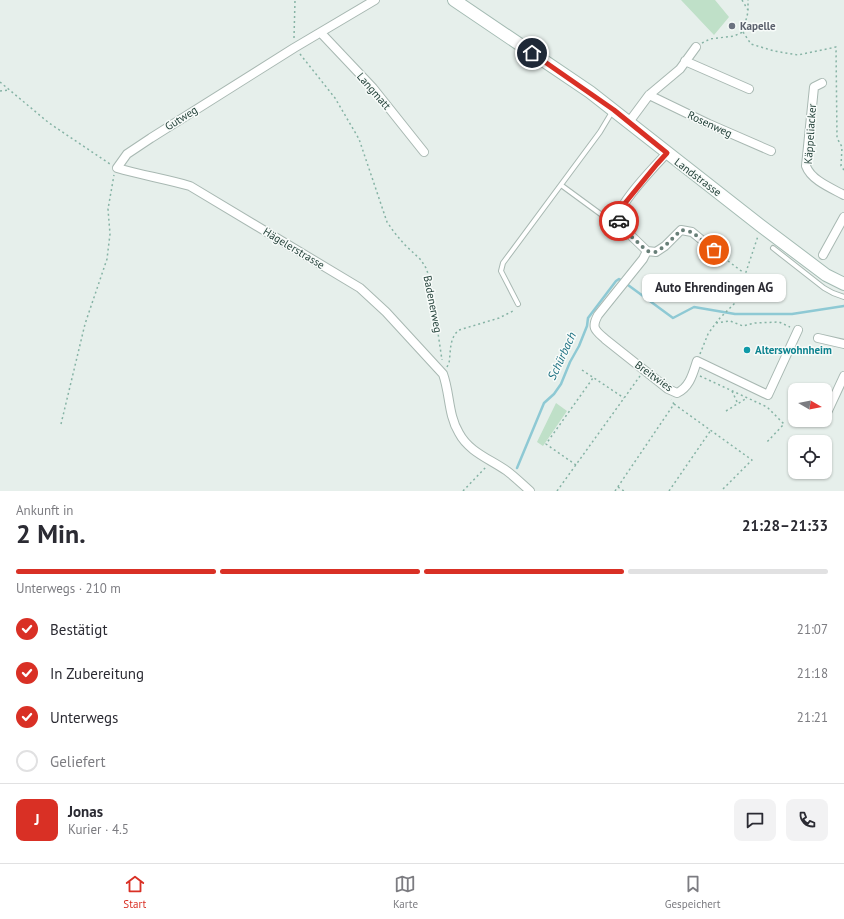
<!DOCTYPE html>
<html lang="de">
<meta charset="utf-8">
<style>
body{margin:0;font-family:"PT Sans",sans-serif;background:#f2f2f3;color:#2b2b33;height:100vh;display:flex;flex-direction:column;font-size:15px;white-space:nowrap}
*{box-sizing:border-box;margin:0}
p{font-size:13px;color:#7c7c81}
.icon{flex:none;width:22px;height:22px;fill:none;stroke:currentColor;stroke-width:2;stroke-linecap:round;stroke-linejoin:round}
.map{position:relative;height:491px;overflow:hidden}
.drawer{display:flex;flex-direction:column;background:#fff;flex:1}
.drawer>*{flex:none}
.needle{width:26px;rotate:99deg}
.tools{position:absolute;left:788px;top:383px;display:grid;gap:8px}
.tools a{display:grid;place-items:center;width:44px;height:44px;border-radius:8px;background:#fff;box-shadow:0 1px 3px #0004;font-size:20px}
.pin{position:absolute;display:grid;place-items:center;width:34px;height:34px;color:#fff;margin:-17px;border:2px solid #fff;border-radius:50%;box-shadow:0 1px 4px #0007}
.courier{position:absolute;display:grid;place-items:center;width:40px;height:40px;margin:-20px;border:3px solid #d93025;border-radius:50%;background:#fff;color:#222;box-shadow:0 1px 5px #0007}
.bubble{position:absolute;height:28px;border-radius:8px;background:#fff;box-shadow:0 1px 3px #0004;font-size:13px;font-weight:800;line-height:28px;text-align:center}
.summary em{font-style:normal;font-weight:800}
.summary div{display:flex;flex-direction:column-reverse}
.summary{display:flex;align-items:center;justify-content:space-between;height:68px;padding:0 16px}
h1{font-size:26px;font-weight:800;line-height:30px}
.bar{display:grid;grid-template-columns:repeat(4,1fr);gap:6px 4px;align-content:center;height:48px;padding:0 16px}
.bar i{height:5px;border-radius:3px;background:#e1e1e2}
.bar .active{background:#d93025}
.bar p{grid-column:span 4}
.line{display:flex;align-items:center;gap:10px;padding:0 16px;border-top:1px solid #e1e1e2}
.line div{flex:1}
.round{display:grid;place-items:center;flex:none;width:42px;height:42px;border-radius:8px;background:#f2f2f3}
ol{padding:0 16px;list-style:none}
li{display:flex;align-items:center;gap:12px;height:44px}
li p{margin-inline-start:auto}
li .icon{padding:4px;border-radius:50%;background:#d93025;color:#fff;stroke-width:4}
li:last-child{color:#7c7c81}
li i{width:22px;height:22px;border:2px solid #e1e1e2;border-radius:50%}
.dock{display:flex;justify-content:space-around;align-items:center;height:56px;border-top:1px solid #e1e1e2;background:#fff;font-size:11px;color:#7c7c81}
.dock a{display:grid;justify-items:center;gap:2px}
.dock .active{color:#d93025}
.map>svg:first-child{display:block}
.green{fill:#bfe0c8}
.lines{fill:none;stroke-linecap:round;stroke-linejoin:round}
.stream{stroke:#8ec9d4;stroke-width:2.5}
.lane-casing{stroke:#a8b8b2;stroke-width:6}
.street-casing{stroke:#a8b8b2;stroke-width:10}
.secondary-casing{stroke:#a4bbb3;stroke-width:14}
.path{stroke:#86b3a5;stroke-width:1.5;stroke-dasharray:2 3;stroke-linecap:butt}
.lane{stroke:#fff;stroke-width:4}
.street{stroke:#fff;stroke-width:8}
.secondary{stroke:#fff;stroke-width:12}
.done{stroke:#687f78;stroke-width:4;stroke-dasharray:0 7.2}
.route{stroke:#d93025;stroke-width:5}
.worship-dot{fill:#6b7280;stroke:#f7fbf9;stroke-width:1.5}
.culture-dot{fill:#0f9aa8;stroke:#f7fbf9;stroke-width:1.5}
.labels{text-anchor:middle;stroke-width:3;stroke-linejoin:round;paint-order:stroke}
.worship-label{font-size:11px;font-weight:bold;fill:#5b616d;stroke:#f7fbf9;text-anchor:start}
.street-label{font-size:11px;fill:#24423a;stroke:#f7fbf9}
.culture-label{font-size:11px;font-weight:bold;fill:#0d838f;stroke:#f7fbf9;text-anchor:start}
.water-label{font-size:12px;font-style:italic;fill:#1c6f80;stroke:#f7fbf9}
</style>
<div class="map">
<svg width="844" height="491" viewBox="0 0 844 491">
<rect width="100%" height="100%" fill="#e6efeb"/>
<!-- green -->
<path class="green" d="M 681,0 L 715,0 L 729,17 L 714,35 Z
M 556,403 L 567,411 L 543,446 L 537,442 Z"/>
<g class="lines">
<!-- stream -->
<path class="stream" d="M 628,285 L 673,318 L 694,307 L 735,314 L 792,314 L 844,306
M 517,468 L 544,403 L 554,394 L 561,384 L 570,362 L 579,346 L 587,326 L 588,318 L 616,281 L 619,279 L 621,280"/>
<defs>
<path id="lane" d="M 561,185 L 606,218 L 617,217
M 773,248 L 824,288 L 833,293 L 844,297
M 518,304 L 501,271 L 503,263 L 600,132 L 612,112"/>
<path id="street" d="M 375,0 L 294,48 L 151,138 L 127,154 L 117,168 C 141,175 166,179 190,186 L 360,288 L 386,312 L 443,374 C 450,393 448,415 459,433 C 469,452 490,459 507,471 C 515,477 522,484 530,491
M 321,33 L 373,88 L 424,152
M 685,61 L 749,89
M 822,83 L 814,87 L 806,166 C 811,180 831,188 844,195
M 649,95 L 709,124 L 771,151
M 629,122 L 649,95 L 680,69 L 696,47
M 667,153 C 653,168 624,198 617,217 L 620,225 L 647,251 L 656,252 L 665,246 L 681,230 L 692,232 L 714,250
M 647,251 L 643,259 L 598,315 C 591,328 595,330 605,339 L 668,389 L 677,393 C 690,387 693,373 697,361 L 768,395 L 798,330
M 823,255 L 844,217
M 818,338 L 844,344
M 825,417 L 844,376"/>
<path id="secondary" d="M 454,0 L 590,92 L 761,226 L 826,275 L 844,284"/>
</defs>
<!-- lane casing -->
<use href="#lane" class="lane-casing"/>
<!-- street casing -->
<use href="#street" class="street-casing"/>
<!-- secondary casing -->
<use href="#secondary" class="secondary-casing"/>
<!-- path -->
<path class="path" d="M 742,0 L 748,10
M 743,32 L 751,44 L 774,51 L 798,55 L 836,47 L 837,138 L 842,147 L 841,166 L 844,170
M 294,38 L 295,0
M 702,43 L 710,39 L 734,36 L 743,32 L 748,12 L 748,0
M 300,54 L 335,98 L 359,139 L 387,222 L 394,232 L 404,244 L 421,260 L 426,268 L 430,279 L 442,360
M 0,82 L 49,123 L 110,164
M 0,91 L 9,90
M 720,255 L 744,273
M 716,323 L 730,321 L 743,326 L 755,323 L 779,322 L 790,327
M 700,354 L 708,334 L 718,320 L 736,302 L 758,236
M 447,367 L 449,363 C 451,351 449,338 459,330 L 499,318 L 515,310
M 582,370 L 624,398
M 700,376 L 767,407 L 784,424 L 767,442
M 732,391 L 738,404
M 674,404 L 752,460 L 721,491
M 726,411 L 747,398
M 61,424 L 85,324 L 107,259 L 110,234 L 108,209 L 114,175
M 576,465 L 546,444 L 593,378
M 618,487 L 624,491
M 463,491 L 486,467
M 557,491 L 640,376
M 615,491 L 674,404 L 671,400
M 669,491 L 711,430"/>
<!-- lane -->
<use href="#lane" class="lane"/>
<!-- street -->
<use href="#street" class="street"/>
<!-- secondary -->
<use href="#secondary" class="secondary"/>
</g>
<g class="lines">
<!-- done -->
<path class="done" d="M 619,221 L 620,226 L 647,251 L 656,252 L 665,246 L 681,230 L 692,232 L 714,250"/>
<!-- route -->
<path class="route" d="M 532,53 L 614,110 L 667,153 L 657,164 L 621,208 L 617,217 L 619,221"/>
</g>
<!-- markers -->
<circle class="worship-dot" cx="732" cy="26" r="4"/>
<circle class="culture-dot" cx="747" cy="350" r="4"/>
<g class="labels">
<!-- worship labels -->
<g class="worship-label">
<text x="740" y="30">Kapelle</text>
</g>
<!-- street labels -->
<g class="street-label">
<text transform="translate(374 91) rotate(49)" y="4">Langmatt</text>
<text transform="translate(181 118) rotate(-32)" y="4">Gutweg</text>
<text transform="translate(710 124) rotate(25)" y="4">Rosenweg</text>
<text transform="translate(810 134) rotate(-86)" y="4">Käppeliacker</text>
<text transform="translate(698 177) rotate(37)" y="4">Landstrasse</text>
<text transform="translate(294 248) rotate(31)" y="4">Hägelerstrasse</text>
<text transform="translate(433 304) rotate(79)" y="4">Badenerweg</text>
<text transform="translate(654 376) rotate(36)" y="4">Breitwies</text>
</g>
<!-- culture labels -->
<g class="culture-label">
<text x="755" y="354">Alterswohnheim</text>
</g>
<!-- water labels -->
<g class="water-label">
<text transform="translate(562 356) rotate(-65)" y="4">Schürbach</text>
</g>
</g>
</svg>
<div class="tools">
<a><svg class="needle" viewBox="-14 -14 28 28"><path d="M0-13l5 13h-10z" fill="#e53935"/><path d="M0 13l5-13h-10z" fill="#7c7c81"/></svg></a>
<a><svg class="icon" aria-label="locate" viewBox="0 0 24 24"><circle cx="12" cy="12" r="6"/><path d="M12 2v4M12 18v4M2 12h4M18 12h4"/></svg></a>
</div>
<div class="pin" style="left:714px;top:250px;background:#ea580c"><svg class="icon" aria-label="bag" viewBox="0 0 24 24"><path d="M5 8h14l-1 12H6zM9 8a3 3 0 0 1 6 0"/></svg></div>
<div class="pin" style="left:532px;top:53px;background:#1f2937"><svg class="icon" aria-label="home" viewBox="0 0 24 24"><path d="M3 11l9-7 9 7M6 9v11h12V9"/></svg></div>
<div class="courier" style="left:619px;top:221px"><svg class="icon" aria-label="car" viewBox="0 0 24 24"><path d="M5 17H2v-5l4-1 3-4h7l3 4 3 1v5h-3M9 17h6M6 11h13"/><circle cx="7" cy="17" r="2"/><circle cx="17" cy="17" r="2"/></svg></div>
<div class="bubble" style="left:642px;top:274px;width:144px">Auto Ehrendingen AG</div>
</div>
<section class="drawer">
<div class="summary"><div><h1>2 Min.</h1><p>Ankunft in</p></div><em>21:28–21:33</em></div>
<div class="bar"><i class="active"></i><i class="active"></i><i class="active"></i><i></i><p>Unterwegs · 210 m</p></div>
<ol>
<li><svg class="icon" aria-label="check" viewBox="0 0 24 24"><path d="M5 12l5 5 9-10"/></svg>Bestätigt<p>21:07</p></li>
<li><svg class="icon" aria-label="check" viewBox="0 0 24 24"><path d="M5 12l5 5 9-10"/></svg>In Zubereitung<p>21:18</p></li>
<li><svg class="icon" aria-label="check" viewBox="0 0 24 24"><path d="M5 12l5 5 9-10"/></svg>Unterwegs<p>21:21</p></li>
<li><i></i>Geliefert</li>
</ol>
<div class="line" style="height:72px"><b class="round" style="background:#d93025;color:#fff">J</b><div><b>Jonas</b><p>Kurier · 4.5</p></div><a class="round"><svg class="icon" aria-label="chat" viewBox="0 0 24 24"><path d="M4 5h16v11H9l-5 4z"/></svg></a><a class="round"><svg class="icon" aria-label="phone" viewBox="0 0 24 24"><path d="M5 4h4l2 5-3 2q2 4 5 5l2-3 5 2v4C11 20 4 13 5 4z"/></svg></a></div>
</section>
<nav class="dock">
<a class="active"><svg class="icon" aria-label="home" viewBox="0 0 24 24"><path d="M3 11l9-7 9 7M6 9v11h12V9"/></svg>Start</a>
<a><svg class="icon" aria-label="map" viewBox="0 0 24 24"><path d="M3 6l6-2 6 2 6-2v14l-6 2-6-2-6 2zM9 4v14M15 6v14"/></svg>Karte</a>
<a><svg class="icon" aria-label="saved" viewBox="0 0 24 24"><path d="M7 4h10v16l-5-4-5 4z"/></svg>Gespeichert</a>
</nav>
